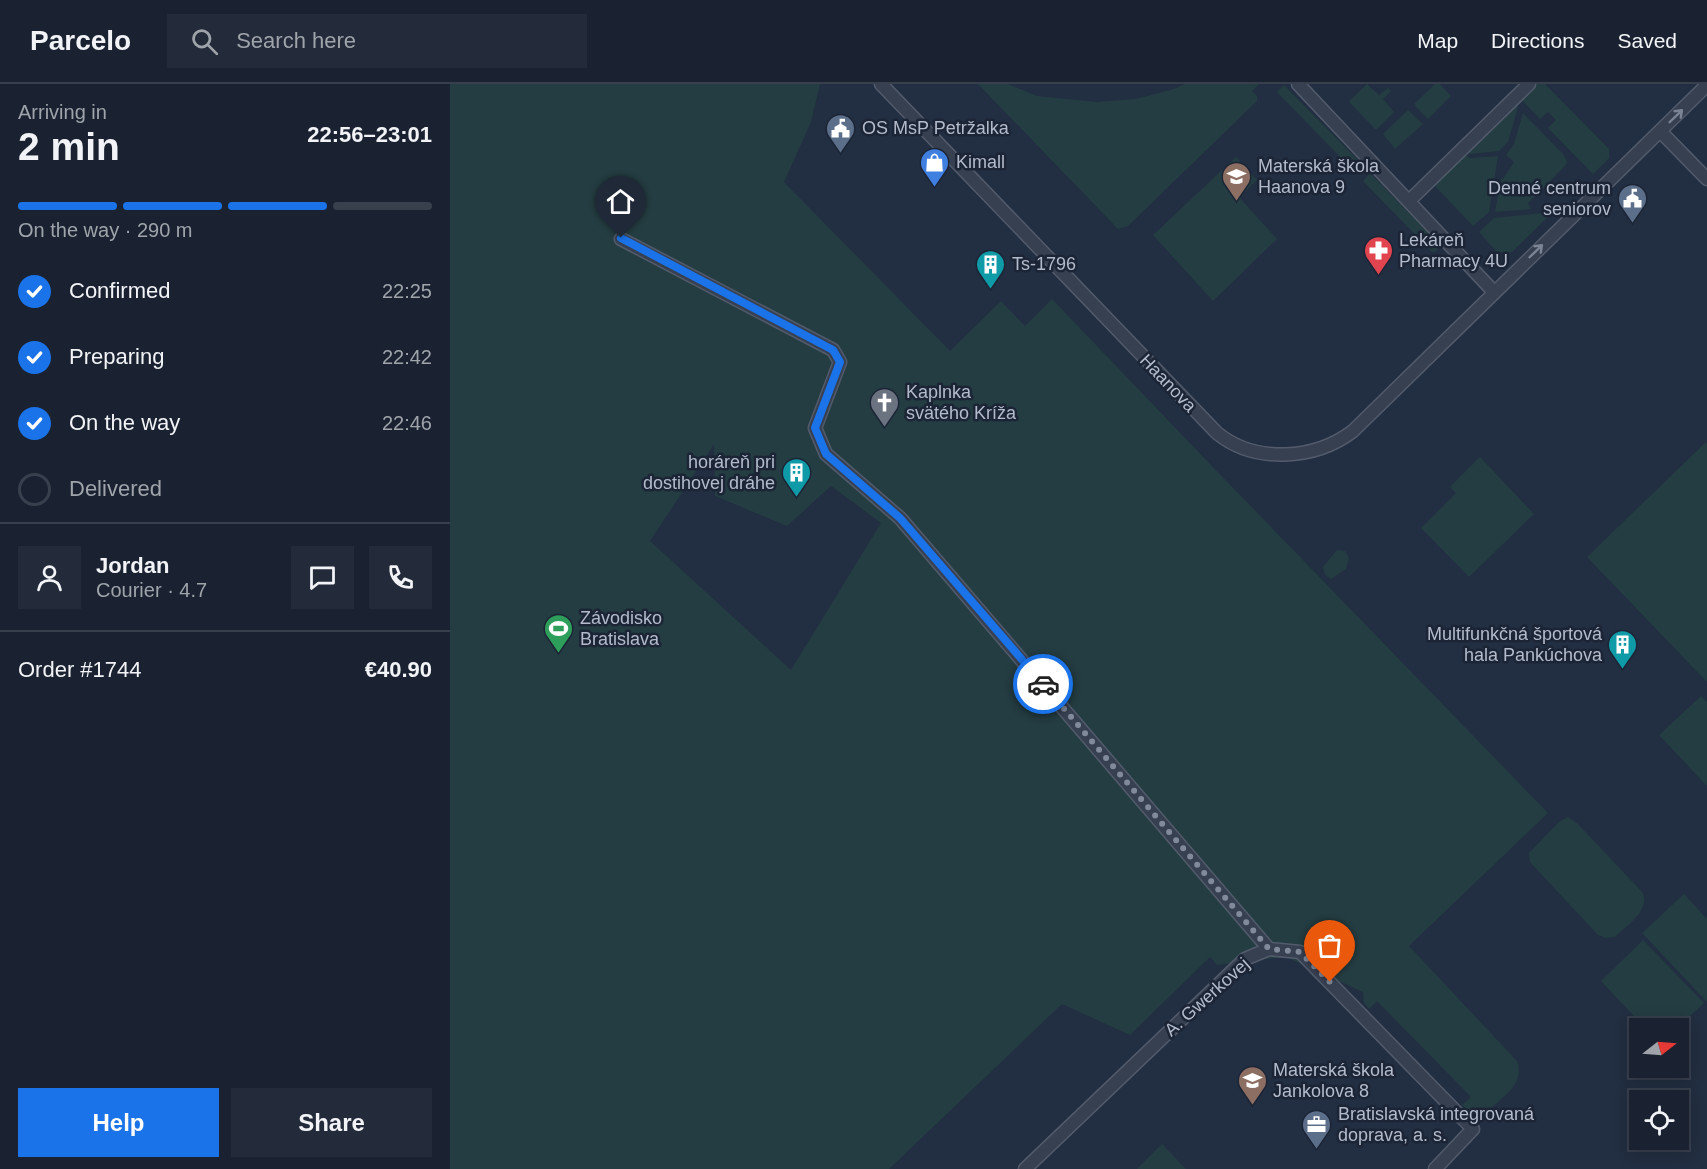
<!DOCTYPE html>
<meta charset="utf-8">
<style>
body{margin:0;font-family:Arial,sans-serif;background:#232a39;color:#f1f3f6;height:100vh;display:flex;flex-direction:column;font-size:22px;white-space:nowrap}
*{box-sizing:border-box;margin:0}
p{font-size:20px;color:#9fa4ab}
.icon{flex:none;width:33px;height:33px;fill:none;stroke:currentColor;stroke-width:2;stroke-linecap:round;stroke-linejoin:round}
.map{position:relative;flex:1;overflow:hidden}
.details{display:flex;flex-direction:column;background:#1a2231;width:450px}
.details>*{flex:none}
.needle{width:39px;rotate:73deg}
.fabs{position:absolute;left:1179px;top:934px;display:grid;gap:12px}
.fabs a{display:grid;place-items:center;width:60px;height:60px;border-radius:0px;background:#1a2231;box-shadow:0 3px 15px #0003,0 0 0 2px #383f4d;font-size:30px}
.pin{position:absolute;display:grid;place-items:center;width:51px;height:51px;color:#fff;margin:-62px -26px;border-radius:50% 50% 50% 0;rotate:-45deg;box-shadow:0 0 6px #0007}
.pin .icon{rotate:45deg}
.courier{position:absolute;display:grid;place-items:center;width:60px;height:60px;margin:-30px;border:4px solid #1a73e8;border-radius:50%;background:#fff;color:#222;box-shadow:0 2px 8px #0007}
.headline em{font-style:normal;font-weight:800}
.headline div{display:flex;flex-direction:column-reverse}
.headline{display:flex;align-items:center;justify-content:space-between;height:102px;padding:0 18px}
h1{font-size:39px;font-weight:800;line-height:45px}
.bar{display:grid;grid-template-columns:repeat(4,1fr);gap:9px 6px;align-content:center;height:72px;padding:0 18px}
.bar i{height:8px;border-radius:4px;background:#383f4d}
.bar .active{background:#1a73e8}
.bar p{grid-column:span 4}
.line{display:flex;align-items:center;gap:15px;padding:0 18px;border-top:2px solid #383f4d}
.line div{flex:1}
.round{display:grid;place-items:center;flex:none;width:63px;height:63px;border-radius:0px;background:#232a39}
ol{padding:0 18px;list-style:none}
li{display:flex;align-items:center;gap:18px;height:66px}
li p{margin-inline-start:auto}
li .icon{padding:6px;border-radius:50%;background:#1a73e8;color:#fff;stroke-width:4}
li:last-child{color:#9fa4ab}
li i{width:33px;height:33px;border:3px solid #383f4d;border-radius:50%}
.action{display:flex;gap:12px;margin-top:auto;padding:12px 18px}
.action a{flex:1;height:69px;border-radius:0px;background:#1a73e8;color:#fff;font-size:24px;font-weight:800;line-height:69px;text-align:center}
.action a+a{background:#232a39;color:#f1f3f6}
header{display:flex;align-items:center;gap:36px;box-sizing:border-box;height:84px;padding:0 30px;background:#1a2231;border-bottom:2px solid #383f4d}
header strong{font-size:28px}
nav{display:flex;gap:33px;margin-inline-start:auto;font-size:21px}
.search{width:420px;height:54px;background:#232a39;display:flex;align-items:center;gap:15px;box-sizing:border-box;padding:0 21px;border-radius:0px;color:#9fa4ab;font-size:22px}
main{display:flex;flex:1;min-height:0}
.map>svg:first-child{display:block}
.green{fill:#243d42;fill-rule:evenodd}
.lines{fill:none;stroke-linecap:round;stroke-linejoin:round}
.minor-casing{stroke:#525b6b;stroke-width:15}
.minor{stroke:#374051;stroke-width:12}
.oneway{stroke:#7b8494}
.done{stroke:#808a9b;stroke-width:6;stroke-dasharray:0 10.8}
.route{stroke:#1a73e8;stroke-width:8}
.labels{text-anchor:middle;stroke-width:5;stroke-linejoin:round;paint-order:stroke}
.poi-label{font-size:18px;fill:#b3bbcb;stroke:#1c2536;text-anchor:start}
.street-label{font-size:18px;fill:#b3bbcb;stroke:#1c2536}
</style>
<header>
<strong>Parcelo</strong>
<div class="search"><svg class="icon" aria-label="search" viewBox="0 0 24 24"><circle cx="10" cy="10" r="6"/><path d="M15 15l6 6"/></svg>Search here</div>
<nav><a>Map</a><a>Directions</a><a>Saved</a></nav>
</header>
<main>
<section class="details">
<div class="headline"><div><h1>2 min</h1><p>Arriving in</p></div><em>22:56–23:01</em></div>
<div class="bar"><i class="active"></i><i class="active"></i><i class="active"></i><i></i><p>On the way · 290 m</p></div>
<ol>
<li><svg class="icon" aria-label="check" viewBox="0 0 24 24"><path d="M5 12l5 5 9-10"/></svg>Confirmed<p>22:25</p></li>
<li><svg class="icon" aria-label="check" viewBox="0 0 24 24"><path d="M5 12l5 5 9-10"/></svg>Preparing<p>22:42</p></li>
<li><svg class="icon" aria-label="check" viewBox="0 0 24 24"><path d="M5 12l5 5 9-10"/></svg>On the way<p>22:46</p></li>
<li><i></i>Delivered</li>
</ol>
<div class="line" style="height:108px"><a class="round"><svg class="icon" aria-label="person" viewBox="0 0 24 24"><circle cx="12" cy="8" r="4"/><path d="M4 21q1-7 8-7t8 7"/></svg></a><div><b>Jordan</b><p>Courier · 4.7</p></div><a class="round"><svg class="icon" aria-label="chat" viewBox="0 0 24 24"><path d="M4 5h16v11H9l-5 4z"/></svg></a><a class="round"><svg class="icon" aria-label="phone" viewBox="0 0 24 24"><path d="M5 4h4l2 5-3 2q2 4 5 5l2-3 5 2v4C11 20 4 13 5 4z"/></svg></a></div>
<div class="line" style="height:78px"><div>Order #1744</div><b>€40.90</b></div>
<div class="action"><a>Help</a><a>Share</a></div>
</section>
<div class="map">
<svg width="1257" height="1085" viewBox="0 0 1257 1085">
<rect width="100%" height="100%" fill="#222e41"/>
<!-- green -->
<path class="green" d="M 0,0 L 370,0 L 361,38 L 334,98 L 500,267 L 551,217 L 575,242 L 602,215 L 759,379 L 1098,729 L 959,862 L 1067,977 C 1075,1001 1053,1012 1037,1028 L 1019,1028 L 1012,1021 L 1021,1013 L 927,917 L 919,925 L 914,919 L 913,908 L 836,873 L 767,881 L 760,873 L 680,951 L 612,920 L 439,1085 L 0,1085 ZM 264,360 L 265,412 L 337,442 L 381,402 L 431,439 L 341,586 L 200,457 Z
M 528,0 L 558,0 L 587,12 L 646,18 L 686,15 L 724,5 L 735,0 L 809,0 L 802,7 L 807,12 L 807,17 L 678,142 L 668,145 Z
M 917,0 L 929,11 L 938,4 L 941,7 L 933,15 L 944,28 L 927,45 L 925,45 L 900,19 L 900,16 Z
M 985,0 L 990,0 L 1001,12 L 978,35 L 965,22 L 965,19 Z
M 1086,0 L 1095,0 L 1159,65 L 1159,74 L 1143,90 L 1098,44 L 1106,36 L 1098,28 L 1090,35 L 1071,15 Z
M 834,1 L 908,76 L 900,83 L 827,8 Z
M 1065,20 L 1068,23 L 1058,58 L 1049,67 L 1020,70 L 1017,67 Z
M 958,26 L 973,40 L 945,65 L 933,50 Z
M 1073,29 L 1113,70 L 1117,78 L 1115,82 L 1078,119 L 1081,125 L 1045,128 L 1051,95 L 1053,95 L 1064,78 L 1056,71 L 1064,60 Z
M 1014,70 L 1020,74 L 1048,72 L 1039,128 L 1023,142 L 983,100 Z
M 786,73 L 807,96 L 789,113 L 827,155 L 763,217 L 703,151 Z
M 920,89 L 991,162 L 985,168 L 982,168 L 913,97 Z
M 1103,128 L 1062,168 L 1047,168 L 1029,148 L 1044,134 Z
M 1256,358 L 1257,360 L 1257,598 L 1137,473 Z
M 1030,373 L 1084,430 L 1019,493 L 971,444 L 1006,409 L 1000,403 Z
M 887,466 L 895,467 L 899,474 L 896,485 L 881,495 L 875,491 L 873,483 Z
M 1251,612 L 1257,618 L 1257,702 L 1209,651 Z
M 1118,733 L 1127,739 L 1193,809 C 1199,828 1177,841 1165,853 L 1156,854 L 1148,851 L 1080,778 L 1079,769 L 1109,738 Z
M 1234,810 L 1257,835 L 1257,918 L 1192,849 Z
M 1193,856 L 1254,919 L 1226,945 L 1196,945 L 1151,897 Z
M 712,1060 L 736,1085 L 687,1085 Z"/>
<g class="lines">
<defs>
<path id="minor" d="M 431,0 L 767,349 C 805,380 865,376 903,347 L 1257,1
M 848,0 L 1044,208
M 1210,47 L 1257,95
M 959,117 L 1079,0
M 171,155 L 383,266 L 390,278 L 365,344 L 376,370 L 450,434 L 819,865
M 575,1085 L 795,875 L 819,865 L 850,868 L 1023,1045 L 985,1085"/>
</defs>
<!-- minor casing -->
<use href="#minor" class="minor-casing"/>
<!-- minor -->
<use href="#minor" class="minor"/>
</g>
<!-- one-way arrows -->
<defs><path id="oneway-shaft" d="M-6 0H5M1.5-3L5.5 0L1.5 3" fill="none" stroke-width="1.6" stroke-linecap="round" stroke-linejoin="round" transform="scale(1.5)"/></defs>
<g class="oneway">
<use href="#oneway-shaft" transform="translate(1226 32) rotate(-44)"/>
<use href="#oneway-shaft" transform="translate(1086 167) rotate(-44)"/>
</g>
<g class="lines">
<!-- done -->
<path class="done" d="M 593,600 L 819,865 L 850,868 L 880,898"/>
<!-- route -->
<path class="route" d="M 171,154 L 383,266 L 390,278 L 365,344 L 376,370 L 450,434 L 593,600"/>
</g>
<!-- icons -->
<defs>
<symbol id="civic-pin" viewBox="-11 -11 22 30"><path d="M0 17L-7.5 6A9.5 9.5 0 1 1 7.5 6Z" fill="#5c6f8a" stroke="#1c2536"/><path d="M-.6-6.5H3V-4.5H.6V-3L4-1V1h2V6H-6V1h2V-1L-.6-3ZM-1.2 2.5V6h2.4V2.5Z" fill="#fff"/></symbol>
<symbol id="shop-pin" viewBox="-11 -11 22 30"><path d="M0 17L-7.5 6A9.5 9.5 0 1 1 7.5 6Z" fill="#3f7fe0" stroke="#1c2536"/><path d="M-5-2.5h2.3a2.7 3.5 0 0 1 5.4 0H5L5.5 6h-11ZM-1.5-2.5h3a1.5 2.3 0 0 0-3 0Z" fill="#fff"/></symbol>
<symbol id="school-pin" viewBox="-11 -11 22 30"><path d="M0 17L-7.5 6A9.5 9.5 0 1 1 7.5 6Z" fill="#8d6e63" stroke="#1c2536"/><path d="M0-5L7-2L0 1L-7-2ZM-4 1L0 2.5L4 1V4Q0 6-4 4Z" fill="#fff"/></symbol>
<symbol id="pharmacy-pin" viewBox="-11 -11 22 30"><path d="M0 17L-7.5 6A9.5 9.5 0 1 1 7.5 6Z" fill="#e0444e" stroke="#1c2536"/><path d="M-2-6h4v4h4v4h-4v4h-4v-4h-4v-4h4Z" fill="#fff"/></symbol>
<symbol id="building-pin" viewBox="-11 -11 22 30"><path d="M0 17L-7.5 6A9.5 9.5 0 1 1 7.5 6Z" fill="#0f9aa8" stroke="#1c2536"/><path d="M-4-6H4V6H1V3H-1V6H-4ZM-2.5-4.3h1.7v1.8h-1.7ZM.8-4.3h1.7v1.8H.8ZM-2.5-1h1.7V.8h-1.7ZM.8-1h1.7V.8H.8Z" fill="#fff"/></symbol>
<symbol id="church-pin" viewBox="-11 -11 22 30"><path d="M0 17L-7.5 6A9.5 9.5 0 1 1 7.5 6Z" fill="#6b7280" stroke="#1c2536"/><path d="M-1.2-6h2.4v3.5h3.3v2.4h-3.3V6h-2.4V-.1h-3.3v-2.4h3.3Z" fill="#fff"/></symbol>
<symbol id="stadium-pin" viewBox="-11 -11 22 30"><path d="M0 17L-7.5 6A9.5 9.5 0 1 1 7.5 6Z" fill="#2e9e5b" stroke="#1c2536"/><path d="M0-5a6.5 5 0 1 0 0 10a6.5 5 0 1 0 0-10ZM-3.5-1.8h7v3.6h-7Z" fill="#fff"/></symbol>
<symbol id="office-pin" viewBox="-11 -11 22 30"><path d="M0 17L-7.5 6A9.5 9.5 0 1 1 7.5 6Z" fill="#5c6f8a" stroke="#1c2536"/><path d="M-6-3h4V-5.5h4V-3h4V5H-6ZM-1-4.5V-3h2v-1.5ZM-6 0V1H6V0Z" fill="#fff"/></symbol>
</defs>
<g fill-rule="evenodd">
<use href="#civic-pin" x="374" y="28" width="33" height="45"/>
<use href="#shop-pin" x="468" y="62" width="33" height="45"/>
<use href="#school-pin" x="770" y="76" width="33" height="45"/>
<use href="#civic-pin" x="1166" y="98" width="33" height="45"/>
<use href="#pharmacy-pin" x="912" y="150" width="33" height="45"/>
<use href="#building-pin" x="524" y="164" width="33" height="45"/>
<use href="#church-pin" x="418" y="302" width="33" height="45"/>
<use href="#building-pin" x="330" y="372" width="33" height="45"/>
<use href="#stadium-pin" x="92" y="528" width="33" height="45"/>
<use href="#building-pin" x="1156" y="544" width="33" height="45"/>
<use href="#school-pin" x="786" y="980" width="33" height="45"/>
<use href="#office-pin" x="850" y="1024" width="33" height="45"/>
</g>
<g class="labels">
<!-- poi labels -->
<g class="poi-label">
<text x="412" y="50">OS MsP Petržalka</text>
<text x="506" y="84">Kimall</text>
<text x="808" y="88">Materská škola<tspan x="808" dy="21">Haanova 9</tspan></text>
<text x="1161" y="110" text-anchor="end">Denné centrum<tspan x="1161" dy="21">seniorov</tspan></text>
<text x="949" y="162">Lekáreň<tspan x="949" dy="21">Pharmacy 4U</tspan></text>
<text x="562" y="186">Ts-1796</text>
<text x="456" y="314">Kaplnka<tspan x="456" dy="21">svätého Kríža</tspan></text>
<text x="325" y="384" text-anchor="end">horáreň pri<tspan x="325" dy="21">dostihovej dráhe</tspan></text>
<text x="130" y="540">Závodisko<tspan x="130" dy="21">Bratislava</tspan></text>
<text x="1152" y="556" text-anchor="end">Multifunkčná športová<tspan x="1152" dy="21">hala Pankúchova</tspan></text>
<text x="823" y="992">Materská škola<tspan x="823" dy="21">Jankolova 8</tspan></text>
<text x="888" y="1036">Bratislavská integrovaná<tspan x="888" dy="21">doprava, a. s.</tspan></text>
</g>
<!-- street labels -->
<g class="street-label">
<text transform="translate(718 299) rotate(46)" y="6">Haanova</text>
<text transform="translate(757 913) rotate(-42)" y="6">A. Gwerkovej</text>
</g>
</g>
</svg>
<div class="fabs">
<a><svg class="needle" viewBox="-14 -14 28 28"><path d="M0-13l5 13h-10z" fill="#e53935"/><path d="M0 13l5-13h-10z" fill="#9fa4ab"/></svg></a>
<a><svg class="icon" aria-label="locate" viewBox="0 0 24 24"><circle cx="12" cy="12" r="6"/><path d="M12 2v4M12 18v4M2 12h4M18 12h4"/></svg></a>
</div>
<div class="pin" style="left:880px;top:898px;background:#ea580c"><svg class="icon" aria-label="bag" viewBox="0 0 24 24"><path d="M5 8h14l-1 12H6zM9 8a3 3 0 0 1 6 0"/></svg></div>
<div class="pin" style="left:171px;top:154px;background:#1f2937"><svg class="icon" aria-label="home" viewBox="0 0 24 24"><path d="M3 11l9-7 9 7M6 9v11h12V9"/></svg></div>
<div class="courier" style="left:593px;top:600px"><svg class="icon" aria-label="car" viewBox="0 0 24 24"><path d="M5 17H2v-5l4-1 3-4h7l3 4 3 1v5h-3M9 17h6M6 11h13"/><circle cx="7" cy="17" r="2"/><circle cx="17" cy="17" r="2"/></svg></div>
</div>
</main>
